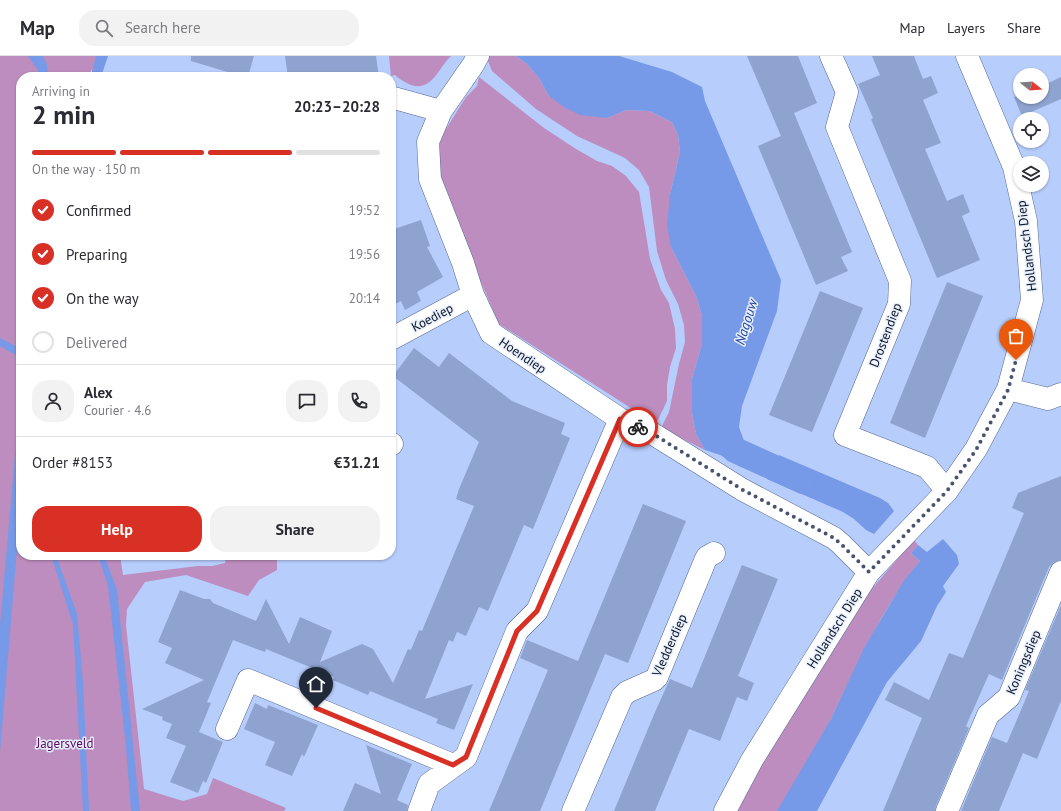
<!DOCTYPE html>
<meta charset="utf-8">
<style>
body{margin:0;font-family:"PT Sans",sans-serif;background:#f2f2f3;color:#2b2b33;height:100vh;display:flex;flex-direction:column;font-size:15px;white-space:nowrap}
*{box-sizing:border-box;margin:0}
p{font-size:13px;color:#7c7c81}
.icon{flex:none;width:22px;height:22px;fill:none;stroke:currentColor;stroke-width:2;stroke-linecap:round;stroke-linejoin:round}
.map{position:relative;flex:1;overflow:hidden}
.panel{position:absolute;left:16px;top:16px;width:380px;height:488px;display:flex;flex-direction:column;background:#fff;border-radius:16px;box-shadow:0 1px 3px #0004}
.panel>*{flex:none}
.needle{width:26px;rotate:107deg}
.fabs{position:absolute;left:1013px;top:12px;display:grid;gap:8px}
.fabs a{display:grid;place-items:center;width:36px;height:36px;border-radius:50%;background:#fff;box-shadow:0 1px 3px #0004;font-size:20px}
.pin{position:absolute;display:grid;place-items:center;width:34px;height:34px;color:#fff;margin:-41px -17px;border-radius:50% 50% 50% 0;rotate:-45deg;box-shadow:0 0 4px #0007}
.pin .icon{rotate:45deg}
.courier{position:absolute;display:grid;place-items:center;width:40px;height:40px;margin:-20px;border:3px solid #d93025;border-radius:50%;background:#fff;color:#222;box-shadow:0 1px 5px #0007}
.headline em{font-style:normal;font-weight:600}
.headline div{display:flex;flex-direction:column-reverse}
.headline{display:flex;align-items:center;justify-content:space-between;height:68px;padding:0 16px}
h1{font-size:26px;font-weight:600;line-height:30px}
.bar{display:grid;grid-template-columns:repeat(4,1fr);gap:6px 4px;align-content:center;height:48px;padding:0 16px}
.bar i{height:5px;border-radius:3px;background:#e1e1e2}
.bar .current{background:#d93025}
.bar p{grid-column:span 4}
.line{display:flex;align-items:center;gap:10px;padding:0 16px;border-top:1px solid #e1e1e2}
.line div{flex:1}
.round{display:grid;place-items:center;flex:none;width:42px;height:42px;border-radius:16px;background:#f2f2f3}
ol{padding:0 16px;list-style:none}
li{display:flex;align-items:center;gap:12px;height:44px}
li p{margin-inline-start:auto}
li .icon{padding:4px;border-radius:50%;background:#d93025;color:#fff;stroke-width:4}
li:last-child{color:#7c7c81}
li i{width:22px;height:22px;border:2px solid #e1e1e2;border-radius:50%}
.cta{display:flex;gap:8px;margin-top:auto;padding:8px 16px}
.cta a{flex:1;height:46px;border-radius:16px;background:#d93025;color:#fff;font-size:16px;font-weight:600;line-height:46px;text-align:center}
.cta a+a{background:#f2f2f3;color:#2b2b33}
header{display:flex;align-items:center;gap:24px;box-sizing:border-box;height:56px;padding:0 20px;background:#fff;border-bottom:1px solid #e1e1e2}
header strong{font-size:19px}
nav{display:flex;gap:22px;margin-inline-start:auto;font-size:14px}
.search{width:280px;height:36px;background:#f2f2f3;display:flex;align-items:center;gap:10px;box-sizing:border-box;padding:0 14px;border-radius:16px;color:#7c7c81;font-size:15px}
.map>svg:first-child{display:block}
.green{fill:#bc8dbe}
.water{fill:#7699e8}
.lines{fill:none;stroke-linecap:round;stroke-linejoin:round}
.canal{stroke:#7699e8;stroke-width:26}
.building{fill:#8ea3cf}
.minor-casing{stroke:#566992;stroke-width:23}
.minor{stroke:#fff;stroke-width:22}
.done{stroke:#48546f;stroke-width:4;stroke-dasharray:0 7.2}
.route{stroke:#d93025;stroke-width:5}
.labels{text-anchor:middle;stroke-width:3;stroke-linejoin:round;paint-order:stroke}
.street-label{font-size:13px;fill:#0c1323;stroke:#e7eefc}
.park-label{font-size:13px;fill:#5e0964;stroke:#e7eefc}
.water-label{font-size:14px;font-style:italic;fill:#22449e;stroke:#e7eefc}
</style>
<header>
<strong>Map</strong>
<div class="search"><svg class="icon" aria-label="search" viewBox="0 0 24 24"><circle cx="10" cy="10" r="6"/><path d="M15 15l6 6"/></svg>Search here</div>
<nav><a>Map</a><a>Layers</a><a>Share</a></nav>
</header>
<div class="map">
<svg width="1061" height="755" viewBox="0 0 1061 755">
<rect width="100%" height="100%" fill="#b7cdfc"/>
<!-- green -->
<path class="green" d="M 0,0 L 104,0 L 92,21 L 92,13 L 88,21 L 21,21 L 21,499 L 120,499 L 123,519 L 198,510 L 212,510 L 225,507 L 226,500 L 229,499 L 277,499 L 277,514 L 259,524 L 248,540 L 186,519 L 145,526 L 127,553 L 126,569 L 144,733 L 183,745 L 207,738 L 213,722 L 286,752 L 284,755 L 0,755 Z
M 389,0 L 451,0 C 439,11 432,36 411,29 C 405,26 400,24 395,19 L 391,20 Z
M 486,0 L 516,0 L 527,8 L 539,22 L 549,40 L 607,62 L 626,54 L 650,55 L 672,66 L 678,79 L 680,96 L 670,139 L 671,191 L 696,240 L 702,260 L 702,288 L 692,323 L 692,357 L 696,378 L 705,394 L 661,372 L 669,356 L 679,308 L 685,286 L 684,269 L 678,248 L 666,224 L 657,195 L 649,131 L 639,114 L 625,102 L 577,80 L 536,53 L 492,15 Z
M 479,21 L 544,72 L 576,93 L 597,105 L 612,110 L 626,120 L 639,136 L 650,203 L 661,234 L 669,247 L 675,273 L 676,292 L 670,311 L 667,329 L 667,345 L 656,368 L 499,268 L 449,152 L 436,108 L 441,81 L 466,41 L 477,30 Z
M 914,484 L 918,489 L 911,497 L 920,505 C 882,552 858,607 832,661 C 818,689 800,716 785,743 L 777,755 L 737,755 L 798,641 L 857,550 Z"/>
<!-- water -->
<path class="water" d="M 28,0 L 43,0 L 47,9 L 48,21 L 38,21 L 38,14 Z
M 96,0 L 108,0 L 101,21 L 91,21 Z
M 516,0 L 619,0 L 672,16 L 702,31 L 705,45 L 781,224 L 777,255 L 742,350 L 739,371 L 744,385 L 759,395 L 750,405 L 746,413 L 739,410 L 726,401 L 705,394 L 696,378 L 692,357 L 692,323 L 702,288 L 702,260 L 696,240 L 671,191 L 667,169 L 670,139 L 680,96 L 678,79 L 672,66 L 650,55 L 626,54 L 607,62 L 580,59 L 564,51 L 549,40 L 539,22 L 527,8 Z
M 0,282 L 21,293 L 21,302 L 0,290 Z
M 21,332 L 21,468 L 19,469 L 0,696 L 0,569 Z
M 779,399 L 880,442 L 888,447 L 894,455 L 874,478 L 866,474 L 854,463 L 843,456 L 767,423 L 770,414 Z
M 943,483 L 957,499 L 959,508 L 943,530 L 946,536 L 937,550 L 921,585 L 887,626 L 817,755 L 777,755 L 831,663 L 864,592 L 903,526 L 920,505 L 911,497 L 918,489 L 927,496 Z
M 51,499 L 56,499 L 77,558 L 83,627 L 89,755 L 83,755 L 73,568 Z
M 98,499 L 104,499 L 117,534 L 140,755 L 131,755 L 126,691 L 108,530 Z"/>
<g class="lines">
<!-- canal -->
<path class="canal" d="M 725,382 L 726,386 L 735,394 L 803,425"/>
</g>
<!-- building -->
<path class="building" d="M 191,0 L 254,0 L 248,21 L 244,21 L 191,5 Z
M 285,0 L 376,0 L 379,21 L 288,21 Z
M 747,0 L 798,0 L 817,47 L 794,57 L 852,196 L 841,201 L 848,215 L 816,229 L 758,90 L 781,80 Z
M 872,0 L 914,0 L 923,23 L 931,20 L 938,37 L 923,44 L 941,87 L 925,93 L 947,145 L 963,138 L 970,156 L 962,160 L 980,204 L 937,222 L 871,63 L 873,62 L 858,28 L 880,19 Z
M 1061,21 L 1061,43 L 1022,60 L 1014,41 L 1020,39 L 1020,41 L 1042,41 L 1042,30 Z
M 421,164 L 430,190 L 427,191 L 443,221 L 417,236 L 421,245 L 405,254 L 401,245 L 391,250 L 391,174 Z
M 947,226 L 983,240 L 925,382 L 890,367 Z
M 820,235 L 863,252 L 812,376 L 769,359 Z
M 414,292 L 439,311 L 449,297 L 512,345 L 565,367 L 561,378 L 570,382 L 533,473 L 524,469 L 488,555 L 479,551 L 466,580 L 457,576 L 453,586 L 449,584 L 425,643 L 473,628 L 454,674 L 436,667 L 438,663 L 370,635 L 368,639 L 333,624 L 334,621 L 266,593 L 265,596 L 233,584 L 207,646 L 211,647 L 199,676 L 223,686 L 206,727 L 203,725 L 198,737 L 170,726 L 186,690 L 166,682 L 172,668 L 162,664 L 163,661 L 142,653 L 204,624 L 165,607 L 172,592 L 158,586 L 180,534 L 204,543 L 210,543 L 213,547 L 256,565 L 266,543 L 289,588 L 300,561 L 332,575 L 320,606 L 362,588 L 373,593 L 393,627 L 408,593 L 411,594 L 419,574 L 422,575 L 474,450 L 456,443 L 459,433 L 479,386 L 393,320 Z
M 1061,420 L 1061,504 L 1054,506 L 1049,511 L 1002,624 L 989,618 L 966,670 L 969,672 L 936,750 L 935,755 L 883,755 L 922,662 L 885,644 L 894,626 L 929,644 L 949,597 L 963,602 L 1024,457 L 1012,452 L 1018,437 Z
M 643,448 L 686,465 L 628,607 L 605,598 L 540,755 L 489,755 L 548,614 L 520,602 L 527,584 L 578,605 Z
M 742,509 L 778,523 L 738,620 L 754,627 L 747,645 L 737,641 L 720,685 L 689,673 L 655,755 L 614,755 L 655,656 L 670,623 L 692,632 Z
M 1061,549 L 1061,645 L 1037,703 L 1023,697 L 999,755 L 961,755 L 992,681 L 1007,687 L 1029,635 L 1025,634 Z
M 255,647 L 267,653 L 268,649 L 318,669 L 304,701 L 302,698 L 292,720 L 265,709 L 275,686 L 244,673 Z
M 366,689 L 412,708 L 397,744 L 408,749 L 407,755 L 343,755 L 355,727 L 381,738 Z"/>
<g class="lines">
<defs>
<path id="minor" d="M 831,0 L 847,36 L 837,71 L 900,225 L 899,248 L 845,379 L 927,411 L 947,435
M 391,43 L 394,42 L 441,55 L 428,86 L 430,123 L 463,207 L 473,239 L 491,277 L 620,363 L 650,376 L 743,434 L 834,482 L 841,488 L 869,516
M 441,55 L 473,9 L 478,0
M 391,283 L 473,239
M 1008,333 L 1048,343 L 1061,338
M 391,388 L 392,388
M 227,673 L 248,624 L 453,709
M 419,755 L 429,728 L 466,701 L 517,575 L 537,555 L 620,363
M 573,755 L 622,641 L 627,636 L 654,624 L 657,621 L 705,505 L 707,501 L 714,497
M 725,755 L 752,704 L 869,516 L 947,435 L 976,393 L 1008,333 L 1032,244 L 1026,165 L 1014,111 L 967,0
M 947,755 L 988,659 L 1009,641 L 1061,516"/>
</defs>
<!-- minor casing -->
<use href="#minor" class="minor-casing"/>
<!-- minor -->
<use href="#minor" class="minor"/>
</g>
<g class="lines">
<!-- done -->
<path class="done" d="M 638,371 L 650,376 L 743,434 L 834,482 L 841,488 L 869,516 L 947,435 L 976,394 L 1008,334 L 1016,304"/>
<!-- route -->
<path class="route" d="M 316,652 L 453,709 L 466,701 L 517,575 L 537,555 L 620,363 L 638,371"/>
</g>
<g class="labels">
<!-- street labels -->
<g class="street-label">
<text transform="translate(1026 190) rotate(-97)" y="5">Hollandsch Diep</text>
<text transform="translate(432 261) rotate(-28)" y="5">Koediep</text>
<text transform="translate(885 279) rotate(-69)" y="5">Drostendiep</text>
<text transform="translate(523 299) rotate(34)" y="5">Hoendiep</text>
<text transform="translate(834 572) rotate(-58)" y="5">Hollandsch Diep</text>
<text transform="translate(669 589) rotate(-66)" y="5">Vledderdiep</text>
<text transform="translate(1023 606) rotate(-67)" y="5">Koningsdiep</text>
</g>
<!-- park labels -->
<g class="park-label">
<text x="65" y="692">Jagersveld</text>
</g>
<!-- water labels -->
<g class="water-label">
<text transform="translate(746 266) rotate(-73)" y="5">Nagouw</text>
</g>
</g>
</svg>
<div class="fabs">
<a><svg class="needle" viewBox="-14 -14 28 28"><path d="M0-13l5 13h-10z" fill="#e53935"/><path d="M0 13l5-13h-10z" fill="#7c7c81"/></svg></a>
<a><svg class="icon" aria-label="locate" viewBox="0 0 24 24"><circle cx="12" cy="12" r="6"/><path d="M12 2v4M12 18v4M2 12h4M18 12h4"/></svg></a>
<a><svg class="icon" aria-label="layers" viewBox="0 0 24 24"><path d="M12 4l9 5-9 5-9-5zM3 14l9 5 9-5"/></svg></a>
</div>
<div class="pin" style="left:1016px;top:304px;background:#ea580c"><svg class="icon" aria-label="bag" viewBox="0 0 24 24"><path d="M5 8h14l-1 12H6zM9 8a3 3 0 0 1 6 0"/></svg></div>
<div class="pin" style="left:316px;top:652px;background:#1f2937"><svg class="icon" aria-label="home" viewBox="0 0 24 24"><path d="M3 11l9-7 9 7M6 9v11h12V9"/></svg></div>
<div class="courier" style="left:638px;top:371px"><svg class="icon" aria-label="bike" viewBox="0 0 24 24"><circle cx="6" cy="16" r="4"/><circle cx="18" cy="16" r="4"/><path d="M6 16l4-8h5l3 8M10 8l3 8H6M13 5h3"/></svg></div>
<section class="panel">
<div class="headline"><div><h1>2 min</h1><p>Arriving in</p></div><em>20:23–20:28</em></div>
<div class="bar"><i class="current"></i><i class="current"></i><i class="current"></i><i></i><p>On the way · 150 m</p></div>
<ol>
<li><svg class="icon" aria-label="check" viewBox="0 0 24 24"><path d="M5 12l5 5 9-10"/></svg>Confirmed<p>19:52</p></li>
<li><svg class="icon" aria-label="check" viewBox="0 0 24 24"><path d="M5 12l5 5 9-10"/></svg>Preparing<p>19:56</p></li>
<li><svg class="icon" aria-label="check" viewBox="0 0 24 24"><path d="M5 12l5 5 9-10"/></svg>On the way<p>20:14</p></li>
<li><i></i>Delivered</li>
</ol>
<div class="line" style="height:72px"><a class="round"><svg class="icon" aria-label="person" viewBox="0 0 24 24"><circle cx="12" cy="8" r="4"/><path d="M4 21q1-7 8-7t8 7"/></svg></a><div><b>Alex</b><p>Courier · 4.6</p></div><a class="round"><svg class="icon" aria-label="chat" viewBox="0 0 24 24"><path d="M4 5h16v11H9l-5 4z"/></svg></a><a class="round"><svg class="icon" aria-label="phone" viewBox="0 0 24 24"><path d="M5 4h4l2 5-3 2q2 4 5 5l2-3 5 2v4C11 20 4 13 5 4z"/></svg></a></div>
<div class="line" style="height:52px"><div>Order #8153</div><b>€31.21</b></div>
<div class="cta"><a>Help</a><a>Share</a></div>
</section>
</div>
